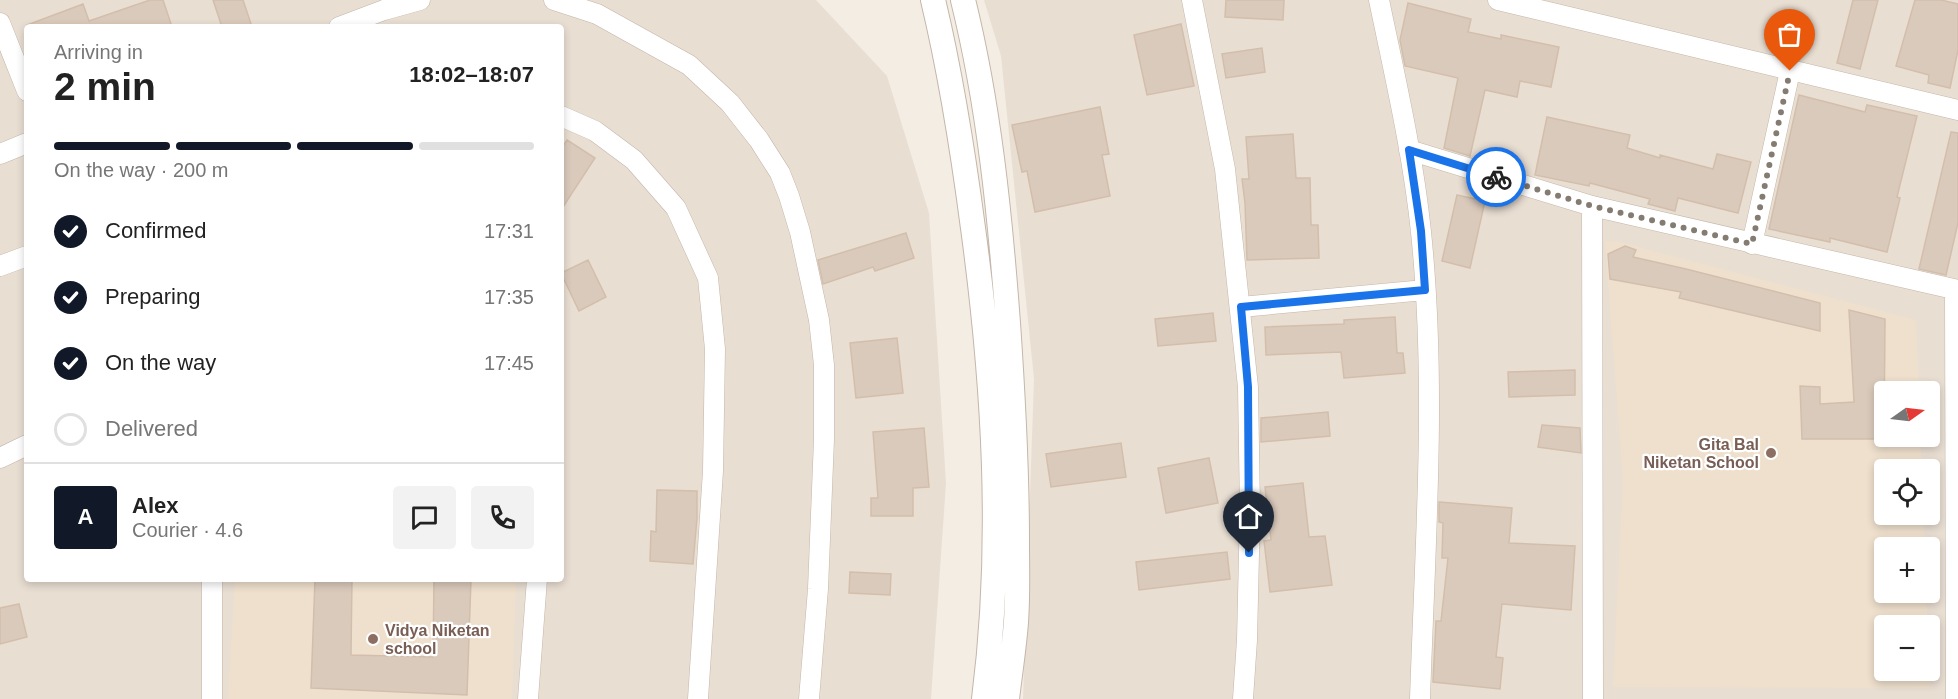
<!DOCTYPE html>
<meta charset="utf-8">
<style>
body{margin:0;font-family:Helvetica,sans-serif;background:#f2f2f2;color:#222;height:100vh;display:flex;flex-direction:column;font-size:22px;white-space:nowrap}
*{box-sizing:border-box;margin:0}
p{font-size:20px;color:#767676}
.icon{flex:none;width:33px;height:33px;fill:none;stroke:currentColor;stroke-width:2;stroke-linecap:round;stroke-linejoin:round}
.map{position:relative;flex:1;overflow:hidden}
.side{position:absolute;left:24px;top:24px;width:540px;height:558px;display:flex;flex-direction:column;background:#fff;border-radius:6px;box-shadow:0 3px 9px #0003}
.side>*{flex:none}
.needle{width:39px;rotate:76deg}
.buttons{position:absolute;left:1874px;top:381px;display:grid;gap:12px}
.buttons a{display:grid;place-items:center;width:66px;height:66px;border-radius:6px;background:#fff;box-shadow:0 3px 9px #0003;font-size:30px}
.pin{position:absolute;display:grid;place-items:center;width:51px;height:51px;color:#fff;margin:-62px -26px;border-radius:50% 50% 50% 0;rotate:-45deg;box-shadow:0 0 6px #0007}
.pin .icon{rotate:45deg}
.courier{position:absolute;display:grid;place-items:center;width:60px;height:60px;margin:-30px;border:4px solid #1a73e8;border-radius:50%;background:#fff;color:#222;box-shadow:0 2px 8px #0007}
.headline em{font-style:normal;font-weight:700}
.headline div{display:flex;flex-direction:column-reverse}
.headline{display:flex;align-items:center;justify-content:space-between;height:102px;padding:0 30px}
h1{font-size:39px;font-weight:700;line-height:45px}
.bar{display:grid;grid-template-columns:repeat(4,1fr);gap:9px 6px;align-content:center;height:72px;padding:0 30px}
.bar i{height:8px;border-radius:4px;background:#e0e0e0}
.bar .selected{background:#111827}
.bar p{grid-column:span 4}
.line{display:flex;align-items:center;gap:15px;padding:0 30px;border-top:2px solid #e0e0e0}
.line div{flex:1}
.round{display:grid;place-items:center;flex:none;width:63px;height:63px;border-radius:6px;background:#f2f2f2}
ol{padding:0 30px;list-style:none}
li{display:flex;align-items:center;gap:18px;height:66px}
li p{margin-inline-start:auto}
li .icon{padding:6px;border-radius:50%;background:#111827;color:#fff;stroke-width:4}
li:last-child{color:#767676}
li i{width:33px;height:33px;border:3px solid #e0e0e0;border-radius:50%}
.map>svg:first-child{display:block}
.residential{fill:#e9ded2;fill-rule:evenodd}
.education{fill:#efe0cd}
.building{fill:#dacabc;stroke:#d3beab;stroke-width:1.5}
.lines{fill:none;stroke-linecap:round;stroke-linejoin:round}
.minor-casing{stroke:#c4b6a9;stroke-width:21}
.tertiary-casing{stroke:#c4b6a9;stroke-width:26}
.minor{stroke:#fff;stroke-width:20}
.tertiary{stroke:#fff;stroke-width:24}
.done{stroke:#847b71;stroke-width:6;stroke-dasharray:0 10.8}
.route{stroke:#1a73e8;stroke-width:8}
.education-dot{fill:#8d6e63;stroke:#fff;stroke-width:2}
.labels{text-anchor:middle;stroke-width:4.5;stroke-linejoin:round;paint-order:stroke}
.education-label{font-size:16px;font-weight:bold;fill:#785e54;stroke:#fff;text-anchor:end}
</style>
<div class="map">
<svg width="1958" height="699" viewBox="0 0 1958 699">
<rect width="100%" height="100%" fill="#f4ede4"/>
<!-- residential -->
<path class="residential" d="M 0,0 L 816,0 L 887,76 L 929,213 L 946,483 L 931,699 L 0,699 ZM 27,27 L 561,27 L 561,579 L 27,579 Z
M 984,0 L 1958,0 L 1958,699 L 1023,699 L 1034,379 L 1001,56 ZM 1884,392 L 1929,392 L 1929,436 L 1884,436 ZM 1884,470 L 1929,470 L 1929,514 L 1884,514 ZM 1884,548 L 1929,548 L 1929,592 L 1884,592 ZM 1884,626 L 1929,626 L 1929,670 L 1884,670 Z"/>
<!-- education -->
<path class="education" d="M 1605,241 L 1619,242 L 1916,320 L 1919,391 L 1884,392 L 1884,436 L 1920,437 L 1922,469 L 1884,470 L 1884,514 L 1923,515 L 1925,547 L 1884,548 L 1884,592 L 1926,593 L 1928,625 L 1884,626 L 1884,670 L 1929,670 L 1929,660 L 1930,688 L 1613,687 L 1623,480 Z
M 235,579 L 516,579 L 512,699 L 228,699 Z"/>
<!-- building -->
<path class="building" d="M 150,0 L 163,0 L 172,27 L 27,27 L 27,25 L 83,4 L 89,21 Z
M 213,0 L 243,0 L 252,27 L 222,27 Z
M 1226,0 L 1284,0 L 1283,20 L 1225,17 Z
M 1853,0 L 1878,0 L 1860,69 L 1837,63 Z
M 1915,0 L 1941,0 L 1958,4 L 1958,50 L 1950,88 L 1928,83 L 1929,75 L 1896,66 Z
M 1408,3 L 1471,19 L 1468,32 L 1501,39 L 1501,35 L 1559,47 L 1551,87 L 1520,81 L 1517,97 L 1485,90 L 1470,156 L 1444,148 L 1458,78 L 1405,66 L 1400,40 Z
M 1181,24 L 1194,86 L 1147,95 L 1134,35 Z
M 1262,48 L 1265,72 L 1226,78 L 1222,54 Z
M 1799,95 L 1865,112 L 1867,105 L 1917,116 L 1897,197 L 1900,198 L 1887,252 L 1830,238 L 1830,242 L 1769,229 Z
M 1100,107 L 1109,154 L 1102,155 L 1110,196 L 1035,212 L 1027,171 L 1022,172 L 1012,125 Z
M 1547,117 L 1630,135 L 1627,148 L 1660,158 L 1660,155 L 1713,169 L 1717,154 L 1751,162 L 1738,213 L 1678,198 L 1675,211 L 1648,204 L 1650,199 L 1590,183 L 1589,186 L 1535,175 Z
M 1951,132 L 1958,133 L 1958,223 L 1946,275 L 1919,269 Z
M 1293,134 L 1296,178 L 1310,178 L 1311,225 L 1318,225 L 1319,258 L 1247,260 L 1245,203 L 1242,179 L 1249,179 L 1246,137 Z
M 567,140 L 595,158 L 561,210 L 561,149 Z
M 1457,195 L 1485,201 L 1470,268 L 1442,261 Z
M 906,233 L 914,258 L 875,271 L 873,267 L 823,284 L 818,260 Z
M 1625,246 L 1636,250 L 1633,257 L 1686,269 L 1820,303 L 1820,331 L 1679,298 L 1681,292 L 1610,279 L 1608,254 Z
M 588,260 L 606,297 L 579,311 L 561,273 Z
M 1849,310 L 1885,319 L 1884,439 L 1802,439 L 1800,386 L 1820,387 L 1820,404 L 1854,402 Z
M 1213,313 L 1216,341 L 1158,346 L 1155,319 Z
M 1395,317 L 1397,353 L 1403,353 L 1405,373 L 1344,378 L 1341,352 L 1266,355 L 1265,327 L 1344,324 L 1344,320 Z
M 897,338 L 903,393 L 856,398 L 850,343 Z
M 1575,370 L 1575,395 L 1509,397 L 1508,372 Z
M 1328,412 L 1330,436 L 1261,442 L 1261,418 Z
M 1542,425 L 1580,428 L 1581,453 L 1538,447 Z
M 924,428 L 929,487 L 913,488 L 913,516 L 871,516 L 871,498 L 878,498 L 873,432 Z
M 1121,443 L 1126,477 L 1051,487 L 1046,454 Z
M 1209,458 L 1218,503 L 1166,513 L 1158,468 Z
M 1303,483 L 1309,537 L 1325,536 L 1332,585 L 1270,592 L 1264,541 L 1271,540 L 1265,487 Z
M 657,490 L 697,491 L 697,518 L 693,564 L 650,561 L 651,531 L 656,532 Z
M 1439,502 L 1512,508 L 1509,543 L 1575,546 L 1571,610 L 1502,604 L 1496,657 L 1503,658 L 1500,689 L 1433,682 L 1436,621 L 1441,621 L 1448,558 L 1442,558 L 1443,523 L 1439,522 Z
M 1227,552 L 1230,579 L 1139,590 L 1136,562 Z
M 850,572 L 891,574 L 890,595 L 849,593 Z
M 315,579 L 352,579 L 351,655 L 433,657 L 434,579 L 471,579 L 467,695 L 311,688 Z
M 19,604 L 27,637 L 0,644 L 0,608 Z"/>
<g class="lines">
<defs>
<path id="minor" d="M 554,0 L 597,14 L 689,65 L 730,103 L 759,140 L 780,173 L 789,196 L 800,232 L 819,320 L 824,365 L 824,439 L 818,589 L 809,699
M 1192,0 L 1225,169 L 1248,387 L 1250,510 L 1247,640 L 1243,699
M 1379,0 C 1395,77 1413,154 1421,232 C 1437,387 1425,544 1420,699
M 1498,0 L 1958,110
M 0,23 L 27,91
M 339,27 L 384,10 L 420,0
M 561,116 L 595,131 L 634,160 L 676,208 L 708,278 L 715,349 L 713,471 L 698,699
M 1409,150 L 1592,206 L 1958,290
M 0,154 L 27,143
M 1592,206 L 1593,699
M 1752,244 L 1790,71
M 0,266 L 27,256
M 1955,290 L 1956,699
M 1241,307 L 1425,290
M 0,458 L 27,445
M 212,579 L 212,699
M 528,699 L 537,579"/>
<path id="tertiary" d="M 933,0 C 951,75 963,152 973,228 C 994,383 1004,543 984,699
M 963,0 C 989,105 1000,215 1008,323 C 1013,396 1017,468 1017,541 C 1017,568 1018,595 1016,622 C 1014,648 1010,673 1007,699"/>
</defs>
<!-- minor casing -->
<use href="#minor" class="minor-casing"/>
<!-- tertiary casing -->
<use href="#tertiary" class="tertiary-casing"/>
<!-- minor -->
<use href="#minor" class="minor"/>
<!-- tertiary -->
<use href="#tertiary" class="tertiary"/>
</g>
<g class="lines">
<!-- done -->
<path class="done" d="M 1496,177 L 1592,206 L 1752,244 L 1790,71"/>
<!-- route -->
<path class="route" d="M 1249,553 L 1248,387 L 1241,307 L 1425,290 L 1421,231 L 1409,150 L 1496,177"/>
</g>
<!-- markers -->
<g class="education-dot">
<circle cx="1771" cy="453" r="6"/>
<circle cx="373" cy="639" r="6"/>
</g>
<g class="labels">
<!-- education labels -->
<g class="education-label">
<text x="1759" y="450">Gita Bal<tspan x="1759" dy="18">Niketan School</tspan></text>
<text x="385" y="636" text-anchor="start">Vidya Niketan<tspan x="385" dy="18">school</tspan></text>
</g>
</g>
</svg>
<div class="buttons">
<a><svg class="needle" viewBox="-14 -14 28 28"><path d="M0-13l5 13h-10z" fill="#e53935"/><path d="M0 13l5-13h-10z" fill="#767676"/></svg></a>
<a><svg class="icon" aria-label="locate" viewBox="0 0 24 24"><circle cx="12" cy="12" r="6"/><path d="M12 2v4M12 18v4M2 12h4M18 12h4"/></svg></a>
<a>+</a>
<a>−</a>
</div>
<div class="pin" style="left:1790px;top:71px;background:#ea580c"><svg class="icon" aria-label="bag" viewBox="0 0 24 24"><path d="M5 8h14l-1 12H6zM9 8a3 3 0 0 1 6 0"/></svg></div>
<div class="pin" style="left:1249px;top:553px;background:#1f2937"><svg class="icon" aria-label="home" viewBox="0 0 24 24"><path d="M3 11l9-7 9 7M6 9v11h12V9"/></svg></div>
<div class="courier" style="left:1496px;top:177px"><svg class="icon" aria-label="bike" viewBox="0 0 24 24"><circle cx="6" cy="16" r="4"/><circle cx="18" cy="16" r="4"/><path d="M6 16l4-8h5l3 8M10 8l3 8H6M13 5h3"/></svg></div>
<section class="side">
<div class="headline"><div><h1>2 min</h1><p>Arriving in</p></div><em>18:02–18:07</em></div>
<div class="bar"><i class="selected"></i><i class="selected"></i><i class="selected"></i><i></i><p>On the way · 200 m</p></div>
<ol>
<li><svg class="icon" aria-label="check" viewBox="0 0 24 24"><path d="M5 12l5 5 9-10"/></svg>Confirmed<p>17:31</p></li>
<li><svg class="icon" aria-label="check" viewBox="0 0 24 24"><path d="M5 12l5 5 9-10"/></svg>Preparing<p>17:35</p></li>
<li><svg class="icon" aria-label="check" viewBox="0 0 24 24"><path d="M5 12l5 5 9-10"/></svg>On the way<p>17:45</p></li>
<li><i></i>Delivered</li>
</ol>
<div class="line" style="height:108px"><b class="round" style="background:#111827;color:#fff">A</b><div><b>Alex</b><p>Courier · 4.6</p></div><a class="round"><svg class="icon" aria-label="chat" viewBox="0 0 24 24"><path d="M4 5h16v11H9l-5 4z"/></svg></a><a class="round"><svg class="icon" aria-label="phone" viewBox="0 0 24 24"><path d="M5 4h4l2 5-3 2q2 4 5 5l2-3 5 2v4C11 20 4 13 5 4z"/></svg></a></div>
</section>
</div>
